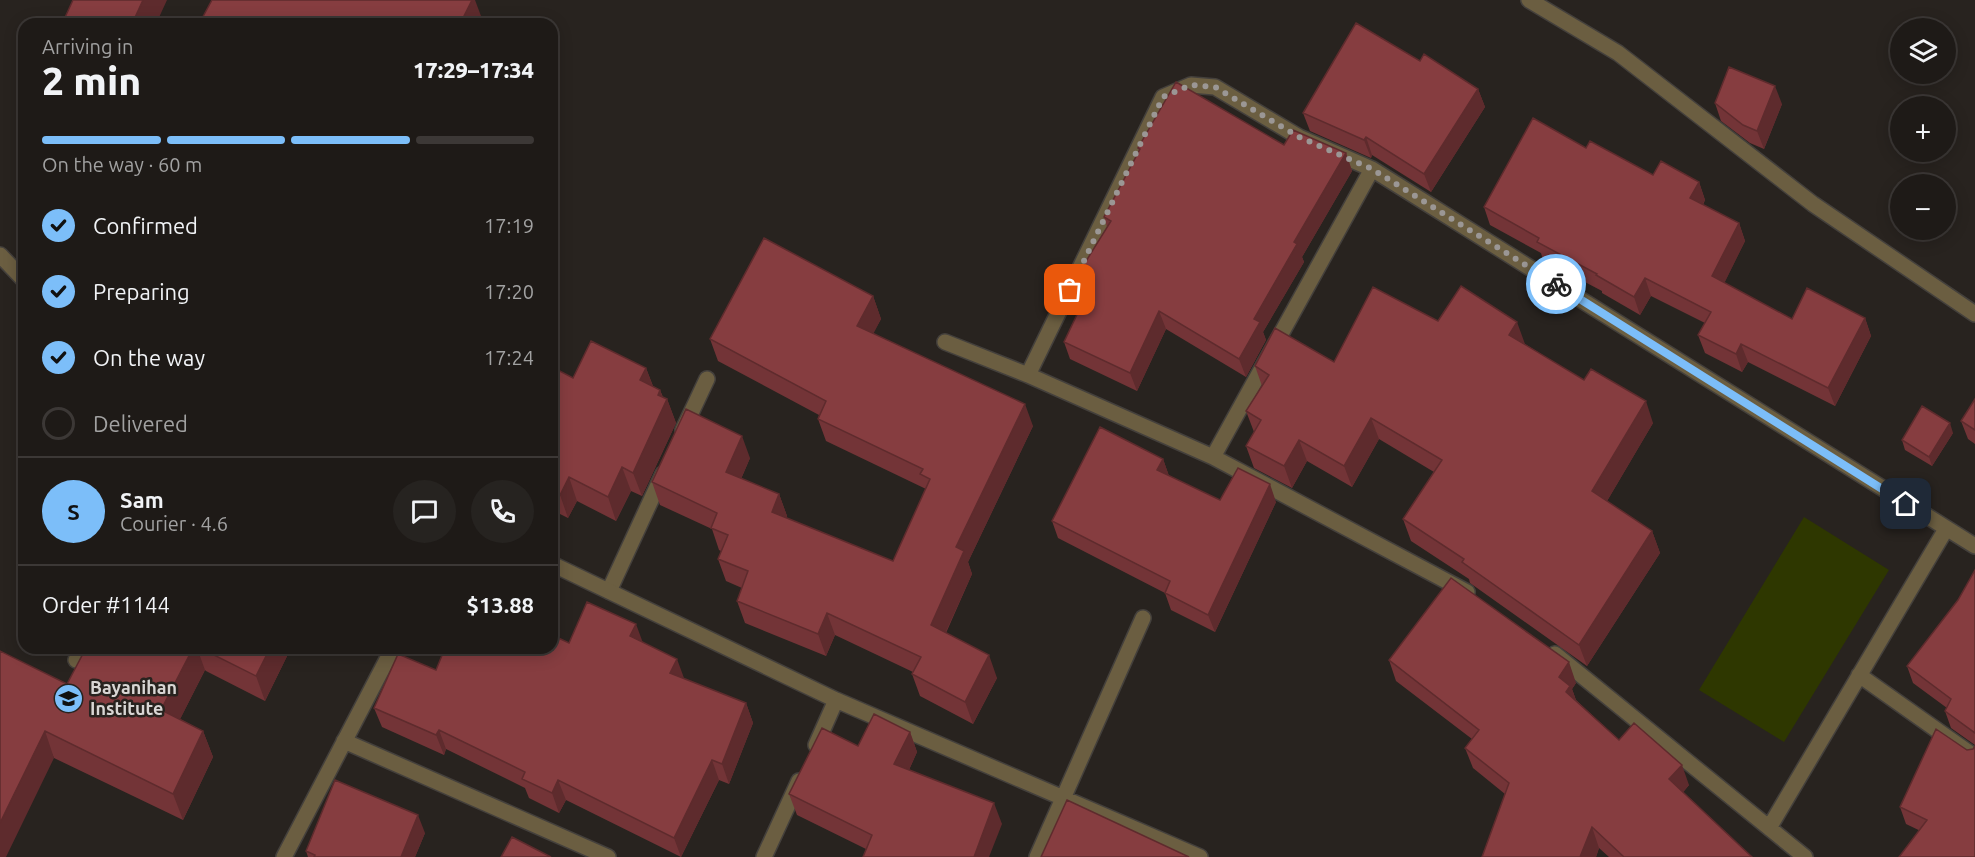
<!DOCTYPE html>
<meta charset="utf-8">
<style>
body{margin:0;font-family:Ubuntu,sans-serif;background:#262320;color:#f1f3f6;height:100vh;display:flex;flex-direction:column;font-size:22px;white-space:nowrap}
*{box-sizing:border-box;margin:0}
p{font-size:20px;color:#a1a1a1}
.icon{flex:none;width:33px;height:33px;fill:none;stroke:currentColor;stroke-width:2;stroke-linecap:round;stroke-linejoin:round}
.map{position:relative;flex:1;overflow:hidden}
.panel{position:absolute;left:18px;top:18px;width:540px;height:636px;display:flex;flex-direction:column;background:#1e1a17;border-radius:18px;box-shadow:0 3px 15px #0003,0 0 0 2px #3c3836}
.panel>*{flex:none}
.buttons{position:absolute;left:1890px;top:18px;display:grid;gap:12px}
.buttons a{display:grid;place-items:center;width:66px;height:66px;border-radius:50%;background:#1e1a17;box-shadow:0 3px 15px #0003,0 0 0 2px #3c3836;font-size:30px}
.pin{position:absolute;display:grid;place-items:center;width:51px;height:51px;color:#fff;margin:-26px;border-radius:12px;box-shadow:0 3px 9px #0006}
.courier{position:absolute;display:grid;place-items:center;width:60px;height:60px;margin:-30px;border:4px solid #7cbef9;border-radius:50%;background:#fff;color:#222;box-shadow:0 2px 8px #0007}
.overview em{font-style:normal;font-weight:800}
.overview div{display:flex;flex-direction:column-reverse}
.overview{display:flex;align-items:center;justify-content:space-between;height:102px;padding:0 24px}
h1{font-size:39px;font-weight:800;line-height:45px}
.bar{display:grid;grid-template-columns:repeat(4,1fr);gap:9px 6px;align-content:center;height:72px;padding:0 24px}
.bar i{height:8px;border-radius:4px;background:#3c3836}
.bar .on{background:#7cbef9}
.bar p{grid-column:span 4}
.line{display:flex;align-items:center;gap:15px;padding:0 24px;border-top:2px solid #3c3836}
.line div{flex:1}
.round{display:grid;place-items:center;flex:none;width:63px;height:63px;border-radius:32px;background:#262320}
ol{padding:0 24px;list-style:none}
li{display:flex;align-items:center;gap:18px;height:66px}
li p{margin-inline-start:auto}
li .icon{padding:6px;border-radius:50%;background:#7cbef9;color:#111;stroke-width:4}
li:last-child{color:#a1a1a1}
li i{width:33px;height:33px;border:3px solid #3c3836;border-radius:50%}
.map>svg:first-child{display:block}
.green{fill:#2e3700}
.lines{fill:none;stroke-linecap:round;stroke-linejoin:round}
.lane-casing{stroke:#44403c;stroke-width:18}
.street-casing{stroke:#44403c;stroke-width:18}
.lane{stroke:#6b5e41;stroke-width:15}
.street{stroke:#6b5e41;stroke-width:15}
.wall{fill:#733437}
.shaded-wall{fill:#5e2b2d}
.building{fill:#863d40;stroke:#5e2b2d;stroke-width:1.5}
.done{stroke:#9b9795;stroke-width:6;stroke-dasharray:0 10.8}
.route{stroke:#7cbef9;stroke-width:8}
.labels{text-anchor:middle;stroke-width:5;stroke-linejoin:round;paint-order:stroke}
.poi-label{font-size:18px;font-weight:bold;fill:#d9d6d4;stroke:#28231f;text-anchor:start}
</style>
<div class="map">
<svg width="1975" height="857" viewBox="0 0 1975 857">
<rect width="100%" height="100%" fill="#28231f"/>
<!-- green -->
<path class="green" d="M 1804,517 L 1889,570 L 1784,742 L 1699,690 Z"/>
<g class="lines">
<defs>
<path id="lane" d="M 1529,0 L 1618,53 L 1813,204 L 1975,314
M 683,430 L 707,379
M 609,591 L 663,474"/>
<path id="street" d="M 0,255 L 24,280
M 945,342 L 1028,375 L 1213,457 L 1467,592
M 1028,375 L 1163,97 L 1191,85 L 1215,87 L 1299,137 L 1372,169 L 1975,546
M 1213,457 L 1372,169
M 552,564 L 836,700 L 1200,857
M 1555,654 L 1805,857
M 76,660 L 82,648
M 1859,675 L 1975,757
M 344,741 L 608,857
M 816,745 L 836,700
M 1769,828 L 1946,529
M 284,857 L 393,648
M 764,857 L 799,781
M 1037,857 L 1143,618"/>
</defs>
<!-- lane casing -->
<use href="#lane" class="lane-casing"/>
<!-- street casing -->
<use href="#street" class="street-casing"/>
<!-- lane -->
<use href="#lane" class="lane"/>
<!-- street -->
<use href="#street" class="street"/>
</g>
<!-- wall -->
<path class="wall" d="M 1420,61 L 1478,89 L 1485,107 L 1431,192 L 1372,155 L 1371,158 L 1310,131 L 1303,113 Z
M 1715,103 L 1782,104 L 1764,149 L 1750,143 L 1721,121 Z
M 24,109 L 24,142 L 18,124 Z
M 1284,145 L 1346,153 L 1352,171 L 1302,257 L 1304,262 L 1263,332 L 1266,340 L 1246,377 L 1166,329 L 1137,391 L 1070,359 L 1064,342 L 1087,294 L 1085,292 L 1078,274 L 1107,227 L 1104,217 L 1139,151 L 1138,148 Z
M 1586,148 L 1653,175 L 1699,182 L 1705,200 L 1703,205 L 1739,223 L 1745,241 L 1724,283 L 1792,319 L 1865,318 L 1871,336 L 1835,406 L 1748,362 L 1742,372 L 1705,353 L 1698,335 L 1705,323 L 1651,296 L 1640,315 L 1602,293 L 1602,291 L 1543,260 L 1541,253 L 1490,225 L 1484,207 Z
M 873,296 L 881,319 L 873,333 L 1033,426 L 968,562 L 972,574 L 946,633 L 997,678 L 973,724 L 920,696 L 912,674 L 913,672 L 835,635 L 826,656 L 745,623 L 737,601 L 742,588 L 726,581 L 718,559 L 721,551 L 719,550 L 712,529 L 660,505 L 652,482 L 750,458 L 741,479 L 779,494 L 787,516 L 786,518 L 893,561 L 926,489 L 826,441 L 818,419 L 819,415 L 718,361 L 710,339 Z
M 1438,321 L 1525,344 L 1653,423 L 1607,501 L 1652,531 L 1660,553 L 1587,666 L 1470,583 L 1469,579 L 1411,541 L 1403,519 L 1434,472 L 1379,439 L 1352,487 L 1307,461 L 1292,488 L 1254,468 L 1246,446 L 1254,432 L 1246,411 L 1262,386 L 1255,366 L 1334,362 Z
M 646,368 L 653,386 L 660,390 L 663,397 L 667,399 L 676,423 L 642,496 L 631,491 L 616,521 L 577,501 L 568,518 L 552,510 L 552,378 L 573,378 Z
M 1975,399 L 1975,444 L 1968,439 L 1961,421 Z
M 1953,433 L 1932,466 L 1905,450 L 1902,440 Z
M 1163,459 L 1169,476 L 1220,500 L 1276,502 L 1215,632 L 1171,610 L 1165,593 L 1058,538 L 1052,521 Z
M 1975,570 L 1975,745 L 1951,728 L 1945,711 L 1947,708 L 1913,683 L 1907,666 L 1958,600 Z
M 642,642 L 684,679 L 746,703 L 753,723 L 729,784 L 719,780 L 681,857 L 566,800 L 559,813 L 529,798 L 525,788 L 446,749 L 444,755 L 382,727 L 374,708 L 436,670 L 569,643 Z
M 86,648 L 291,648 L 265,701 L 206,671 L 205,670 L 180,719 L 203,731 L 213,757 L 183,820 L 54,758 L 0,651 L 67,684 Z
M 1389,660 L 1576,683 L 1572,689 L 1576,700 L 1619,740 L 1689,785 L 1683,792 L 1752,857 L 1609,857 L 1599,848 L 1596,857 L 1482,857 L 1505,794 L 1473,768 L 1465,748 L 1472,739 L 1396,681 Z
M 910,732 L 917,752 L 909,770 L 1002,824 L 866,849 L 797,815 L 789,794 L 858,746 Z
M 1973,749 L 1975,857 L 1906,824 L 1900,807 L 1967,750 Z
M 425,833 L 415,857 L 308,857 L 306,851 Z"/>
<!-- shaded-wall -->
<path class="shaded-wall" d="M 143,0 L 167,0 L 156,24 L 132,24 Z
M 472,0 L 475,0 L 484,24 L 460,24 Z
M 1775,86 L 1782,104 L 1764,149 L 1757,131 Z
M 1478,89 L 1485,107 L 1431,192 L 1424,174 Z
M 1366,137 L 1372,155 L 1371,158 L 1364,140 Z
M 1346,153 L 1352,171 L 1302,257 L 1304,262 L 1263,332 L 1266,340 L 1246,377 L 1239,359 L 1254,319 L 1294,242 Z
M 1699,182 L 1705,200 L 1696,216 L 1690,198 Z
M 1739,223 L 1745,241 L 1719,294 L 1712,276 Z
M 1645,278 L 1651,296 L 1640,315 L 1634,297 Z
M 873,296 L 881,319 L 866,348 L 857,326 Z
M 1159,311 L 1166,329 L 1137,391 L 1130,373 Z
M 1865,318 L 1871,336 L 1835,406 L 1828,388 Z
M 1517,322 L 1525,344 L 1517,357 L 1509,335 Z
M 1741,344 L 1748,362 L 1742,372 L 1736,354 Z
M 646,368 L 655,392 L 640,380 Z
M 660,390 L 665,404 L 667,399 L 676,423 L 642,496 L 633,473 L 658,395 Z
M 1646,401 L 1653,423 L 1600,513 L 1592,491 Z
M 1025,404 L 1033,426 L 968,562 L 972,574 L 939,647 L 931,625 L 956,547 Z
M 1371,418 L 1379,439 L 1352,487 L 1344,466 Z
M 1950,423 L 1953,433 L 1932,466 L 1929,457 Z
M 742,436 L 750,458 L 734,495 L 726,472 Z
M 1299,440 L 1307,461 L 1292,488 L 1284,466 Z
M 1163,459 L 1169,476 L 1157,470 Z
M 622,467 L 631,491 L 616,521 L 608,497 Z
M 569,477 L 577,501 L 568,518 L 560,495 Z
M 1270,484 L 1276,502 L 1215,632 L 1208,615 Z
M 779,494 L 787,516 L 780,534 L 772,512 Z
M 1652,531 L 1660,553 L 1587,666 L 1579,645 Z
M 827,613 L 835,635 L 826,656 L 818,634 Z
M 636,624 L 643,643 L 630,636 Z
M 193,648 L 197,648 L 205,670 L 171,737 L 161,710 Z
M 270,648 L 291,648 L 265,701 L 256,676 Z
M 989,655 L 997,678 L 973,724 L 965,702 Z
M 677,659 L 684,678 L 670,673 Z
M 1569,662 L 1576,683 L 1572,689 L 1578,706 L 1568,696 L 1559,677 Z
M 746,703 L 753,723 L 729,784 L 722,764 Z
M 439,730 L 446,749 L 444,755 L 436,735 Z
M 45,731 L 54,758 L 6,857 L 0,857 L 0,823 Z
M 203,731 L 213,757 L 183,820 L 173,794 Z
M 910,732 L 917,752 L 902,785 L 894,764 Z
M 712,760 L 719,780 L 681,857 L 674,838 Z
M 1682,765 L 1689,785 L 1677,800 L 1669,779 Z
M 558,780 L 566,800 L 559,813 L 552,793 Z
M 994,803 L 1002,824 L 989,857 L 974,857 Z
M 418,815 L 425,833 L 415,857 L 401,857 Z
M 1592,827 L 1599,848 L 1596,857 L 1580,857 Z"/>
<!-- building -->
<path class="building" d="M 73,0 L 143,0 L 132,24 L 62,24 Z
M 212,0 L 472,0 L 460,24 L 199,24 Z
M 1356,23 L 1420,61 L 1424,54 L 1478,89 L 1424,174 L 1366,137 L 1364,140 L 1303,113 Z
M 1729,67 L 1775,86 L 1757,131 L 1743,125 L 1715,103 Z
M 1176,82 L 1284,145 L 1293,130 L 1346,153 L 1294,242 L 1297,244 L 1254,319 L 1260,322 L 1239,359 L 1159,311 L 1130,373 L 1064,342 L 1092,283 L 1078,274 L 1111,221 L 1104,217 L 1140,149 L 1138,148 Z
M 24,109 L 24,127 L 18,124 Z
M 1533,118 L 1586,148 L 1590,141 L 1653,175 L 1661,161 L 1699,182 L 1690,198 L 1739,223 L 1712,276 L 1792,319 L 1807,288 L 1865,318 L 1828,388 L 1741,344 L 1736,354 L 1698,335 L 1711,312 L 1645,278 L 1634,297 L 1596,275 L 1597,274 L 1537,242 L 1539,238 L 1484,207 Z
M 764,238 L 873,296 L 857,326 L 1025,404 L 956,547 L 964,551 L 931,625 L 989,655 L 965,702 L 912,674 L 921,657 L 827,613 L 818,634 L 737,601 L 748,571 L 718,559 L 728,535 L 711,528 L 717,513 L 652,482 L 686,409 L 742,436 L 726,472 L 779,494 L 772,512 L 893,561 L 930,479 L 920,474 L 923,469 L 818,419 L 826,401 L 710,339 Z
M 1461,286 L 1517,322 L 1509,335 L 1584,380 L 1591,369 L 1646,401 L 1592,491 L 1652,531 L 1579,645 L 1462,562 L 1464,559 L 1403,519 L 1442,460 L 1371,418 L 1344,466 L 1299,440 L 1284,466 L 1246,446 L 1261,420 L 1246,411 L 1269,375 L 1255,366 L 1275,328 L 1334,362 L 1373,287 L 1438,321 Z
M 591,341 L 646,368 L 640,380 L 660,390 L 658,395 L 667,399 L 633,473 L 622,467 L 608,497 L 569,477 L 560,495 L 552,491 L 552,378 L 556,369 L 573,378 Z
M 1975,399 L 1975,430 L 1961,421 Z
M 1922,406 L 1950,423 L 1929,457 L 1902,440 Z
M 1100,427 L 1163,459 L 1157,470 L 1220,500 L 1238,468 L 1270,484 L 1208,615 L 1165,593 L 1170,581 L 1052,521 Z
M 1975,570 L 1975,733 L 1945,711 L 1951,699 L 1907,666 L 1958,600 Z
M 1451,578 L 1569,662 L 1559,677 L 1570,686 L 1566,692 L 1619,740 L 1634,723 L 1682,765 L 1669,779 L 1752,857 L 1624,857 L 1592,827 L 1580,857 L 1482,857 L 1509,783 L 1465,748 L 1479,730 L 1389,660 Z
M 587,602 L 636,624 L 630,636 L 677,659 L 670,673 L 746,703 L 722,764 L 712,760 L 674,838 L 558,780 L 552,793 L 522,779 L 525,772 L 439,730 L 436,735 L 374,708 L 398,654 L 436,670 L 445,648 L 552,648 L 552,635 L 569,643 Z
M 86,648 L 193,648 L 161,710 L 203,731 L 173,794 L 45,731 L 0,823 L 0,651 L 67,684 Z
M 200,648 L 270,648 L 256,676 Z
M 874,714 L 910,732 L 894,764 L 994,803 L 974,857 L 863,857 L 872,835 L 789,794 L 822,728 L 858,746 Z
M 1936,729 L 1967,750 L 1973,749 L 1975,746 L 1975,857 L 1899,857 L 1927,820 L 1900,807 Z
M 335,780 L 418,815 L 401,857 L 314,857 L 315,855 L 306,851 Z
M 1067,800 L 1189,857 L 1041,857 Z
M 512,837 L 551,857 L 501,857 Z"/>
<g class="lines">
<!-- done -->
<path class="done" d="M 1070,290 L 1163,97 L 1191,85 L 1215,87 L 1299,137 L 1372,169 L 1556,284"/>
<!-- route -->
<path class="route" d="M 1556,284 L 1906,504"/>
</g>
<!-- icons -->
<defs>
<symbol id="school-disc" viewBox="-11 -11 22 22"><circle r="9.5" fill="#7cbef9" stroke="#28231f"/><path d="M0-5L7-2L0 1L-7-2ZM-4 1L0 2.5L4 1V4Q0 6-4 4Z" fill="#111"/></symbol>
</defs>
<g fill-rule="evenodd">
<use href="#school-disc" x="52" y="682" width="33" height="33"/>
</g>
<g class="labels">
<!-- poi labels -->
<g class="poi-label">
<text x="90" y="694">Bayanihan<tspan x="90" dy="21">Institute</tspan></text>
</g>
</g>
</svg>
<div class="buttons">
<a><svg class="icon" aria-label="layers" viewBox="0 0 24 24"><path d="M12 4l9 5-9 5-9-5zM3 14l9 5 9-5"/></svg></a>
<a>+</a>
<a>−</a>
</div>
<div class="pin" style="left:1070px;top:290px;background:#ea580c"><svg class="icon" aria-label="bag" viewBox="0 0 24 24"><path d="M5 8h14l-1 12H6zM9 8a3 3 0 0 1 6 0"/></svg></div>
<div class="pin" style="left:1906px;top:504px;background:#1f2937"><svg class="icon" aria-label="home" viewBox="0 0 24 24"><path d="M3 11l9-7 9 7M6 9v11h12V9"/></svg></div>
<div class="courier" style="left:1556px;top:284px"><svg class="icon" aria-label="bike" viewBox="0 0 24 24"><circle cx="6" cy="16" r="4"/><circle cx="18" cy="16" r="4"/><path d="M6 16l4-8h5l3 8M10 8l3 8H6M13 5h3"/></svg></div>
<section class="panel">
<div class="overview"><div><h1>2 min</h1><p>Arriving in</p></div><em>17:29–17:34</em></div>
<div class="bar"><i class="on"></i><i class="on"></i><i class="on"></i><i></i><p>On the way · 60 m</p></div>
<ol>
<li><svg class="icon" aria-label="check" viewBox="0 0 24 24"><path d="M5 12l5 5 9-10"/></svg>Confirmed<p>17:19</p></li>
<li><svg class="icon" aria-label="check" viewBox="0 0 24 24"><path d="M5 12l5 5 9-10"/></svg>Preparing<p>17:20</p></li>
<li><svg class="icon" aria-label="check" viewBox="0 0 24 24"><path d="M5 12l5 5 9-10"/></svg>On the way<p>17:24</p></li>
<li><i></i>Delivered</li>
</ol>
<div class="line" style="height:108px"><b class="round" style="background:#7cbef9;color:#111">S</b><div><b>Sam</b><p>Courier · 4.6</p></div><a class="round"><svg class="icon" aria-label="chat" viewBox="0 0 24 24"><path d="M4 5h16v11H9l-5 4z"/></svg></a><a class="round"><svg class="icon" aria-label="phone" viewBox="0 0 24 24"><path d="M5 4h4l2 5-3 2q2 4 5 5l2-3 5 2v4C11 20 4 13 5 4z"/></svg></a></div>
<div class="line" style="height:78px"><div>Order #1144</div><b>$13.88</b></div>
</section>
</div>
